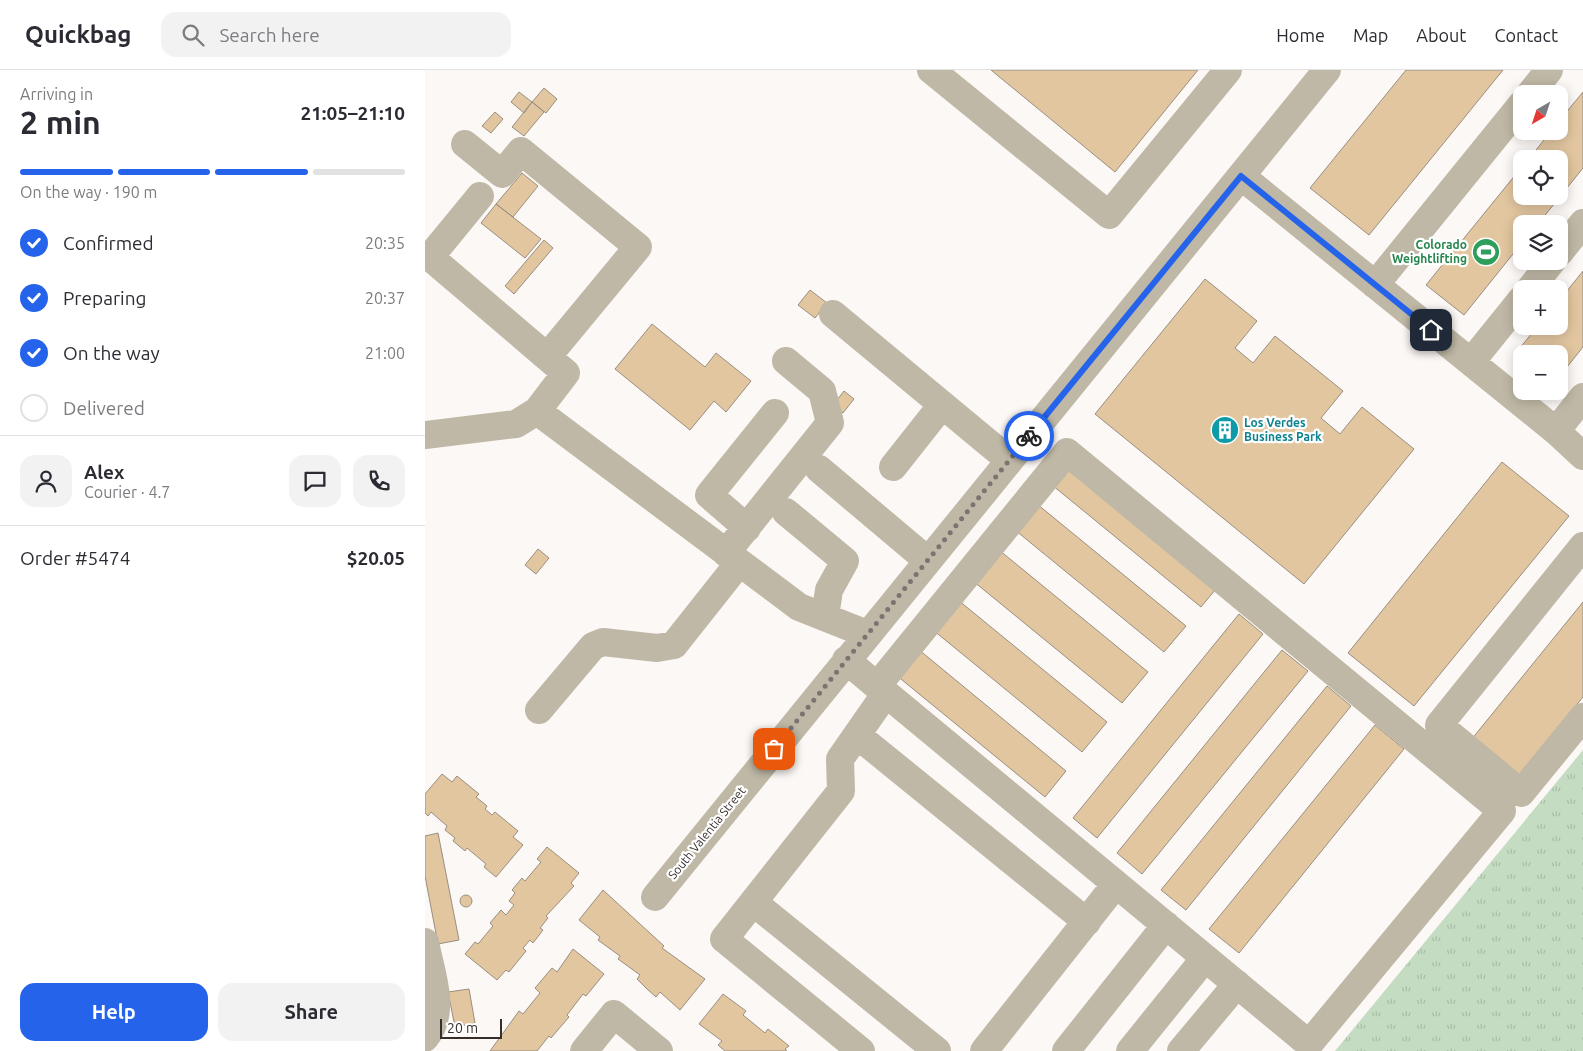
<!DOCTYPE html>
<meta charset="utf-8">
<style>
body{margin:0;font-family:Ubuntu,sans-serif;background:#f2f2f3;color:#2b2b33;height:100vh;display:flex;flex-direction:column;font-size:19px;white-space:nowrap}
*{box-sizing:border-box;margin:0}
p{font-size:16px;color:#7c7c81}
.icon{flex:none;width:28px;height:28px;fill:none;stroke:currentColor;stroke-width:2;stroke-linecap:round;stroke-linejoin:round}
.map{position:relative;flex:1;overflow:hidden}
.drawer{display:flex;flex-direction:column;background:#fff;width:425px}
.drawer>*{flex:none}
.needle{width:32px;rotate:219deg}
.buttons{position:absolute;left:1088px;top:15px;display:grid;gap:10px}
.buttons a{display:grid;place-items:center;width:55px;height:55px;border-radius:10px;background:#fff;box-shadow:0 2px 12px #0003;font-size:25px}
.scale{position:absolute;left:15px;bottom:12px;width:62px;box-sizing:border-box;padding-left:5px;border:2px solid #362e2b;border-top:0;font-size:14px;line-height:18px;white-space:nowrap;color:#362e2b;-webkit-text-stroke:4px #fff;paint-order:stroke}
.pin{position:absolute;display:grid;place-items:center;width:42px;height:42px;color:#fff;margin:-21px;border-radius:10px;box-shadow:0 2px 8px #0006}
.courier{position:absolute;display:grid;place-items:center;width:50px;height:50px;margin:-25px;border:4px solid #2563eb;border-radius:50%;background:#fff;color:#222;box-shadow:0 1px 6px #0007}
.overview em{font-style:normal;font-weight:600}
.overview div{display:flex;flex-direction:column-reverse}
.overview{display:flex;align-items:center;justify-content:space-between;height:85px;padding:0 20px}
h1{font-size:32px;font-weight:600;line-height:38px}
.bar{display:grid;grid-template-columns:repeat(4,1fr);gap:8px 5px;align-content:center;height:60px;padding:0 20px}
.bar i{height:6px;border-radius:4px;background:#e1e1e2}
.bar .on{background:#2563eb}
.bar p{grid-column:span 4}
.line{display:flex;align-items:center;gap:12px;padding:0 20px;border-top:1px solid #e1e1e2}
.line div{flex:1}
.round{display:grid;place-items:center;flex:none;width:52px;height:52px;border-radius:15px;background:#f2f2f3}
ol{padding:0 20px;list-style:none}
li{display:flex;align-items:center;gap:15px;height:55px}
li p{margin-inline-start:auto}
li .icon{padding:5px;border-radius:50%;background:#2563eb;color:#fff;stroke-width:4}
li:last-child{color:#7c7c81}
li i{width:28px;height:28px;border:2px solid #e1e1e2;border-radius:50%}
.action{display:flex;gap:10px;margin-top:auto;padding:10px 20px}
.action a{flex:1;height:58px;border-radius:15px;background:#2563eb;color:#fff;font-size:20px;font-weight:600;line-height:58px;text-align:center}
.action a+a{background:#f2f2f3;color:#2b2b33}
header{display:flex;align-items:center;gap:30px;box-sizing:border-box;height:70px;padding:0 25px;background:#fff;border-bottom:1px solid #e1e1e2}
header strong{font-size:24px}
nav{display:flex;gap:28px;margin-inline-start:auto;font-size:18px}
.search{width:350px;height:45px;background:#f2f2f3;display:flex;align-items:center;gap:12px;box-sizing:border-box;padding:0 18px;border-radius:15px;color:#7c7c81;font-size:19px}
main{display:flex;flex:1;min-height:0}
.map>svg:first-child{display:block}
.grass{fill:url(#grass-tufts)}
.building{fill:#e2c6a0;stroke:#9a8e80}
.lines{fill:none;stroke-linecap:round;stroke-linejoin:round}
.minor{stroke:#bfb8a6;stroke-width:28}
.done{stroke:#7b7572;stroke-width:5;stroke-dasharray:0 9}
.route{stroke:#2563eb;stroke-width:6}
.labels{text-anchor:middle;stroke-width:4.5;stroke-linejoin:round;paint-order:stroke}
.leisure-label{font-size:12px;font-weight:bold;fill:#27864d;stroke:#fff;text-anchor:end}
.culture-label{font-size:12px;font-weight:bold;fill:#0d838f;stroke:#fff;text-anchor:start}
.street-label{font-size:12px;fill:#362e2b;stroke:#fff}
</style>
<header>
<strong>Quickbag</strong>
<div class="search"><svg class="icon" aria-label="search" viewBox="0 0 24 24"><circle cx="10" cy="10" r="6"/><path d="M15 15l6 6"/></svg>Search here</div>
<nav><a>Home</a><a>Map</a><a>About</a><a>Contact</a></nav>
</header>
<main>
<section class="drawer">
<div class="overview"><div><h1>2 min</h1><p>Arriving in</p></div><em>21:05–21:10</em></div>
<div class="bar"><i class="on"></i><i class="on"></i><i class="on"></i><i></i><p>On the way · 190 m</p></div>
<ol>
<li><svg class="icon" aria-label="check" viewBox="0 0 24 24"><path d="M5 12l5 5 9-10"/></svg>Confirmed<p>20:35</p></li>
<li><svg class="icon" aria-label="check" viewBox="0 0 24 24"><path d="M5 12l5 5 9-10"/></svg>Preparing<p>20:37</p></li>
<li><svg class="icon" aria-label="check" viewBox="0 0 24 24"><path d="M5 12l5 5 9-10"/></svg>On the way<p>21:00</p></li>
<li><i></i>Delivered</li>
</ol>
<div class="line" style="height:90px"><a class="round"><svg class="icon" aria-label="person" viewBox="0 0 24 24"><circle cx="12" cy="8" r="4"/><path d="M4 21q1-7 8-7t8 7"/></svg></a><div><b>Alex</b><p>Courier · 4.7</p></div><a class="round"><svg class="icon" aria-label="chat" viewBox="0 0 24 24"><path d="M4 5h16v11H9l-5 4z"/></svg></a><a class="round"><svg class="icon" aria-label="phone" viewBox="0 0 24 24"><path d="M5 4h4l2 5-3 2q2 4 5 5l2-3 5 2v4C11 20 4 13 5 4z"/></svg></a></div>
<div class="line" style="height:65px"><div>Order #5474</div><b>$20.05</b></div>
<div class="action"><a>Help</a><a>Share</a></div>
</section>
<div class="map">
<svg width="1158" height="981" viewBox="0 0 1158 981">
<defs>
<pattern id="grass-tufts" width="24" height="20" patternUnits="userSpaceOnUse" patternTransform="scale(1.25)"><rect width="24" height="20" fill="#c4dcc2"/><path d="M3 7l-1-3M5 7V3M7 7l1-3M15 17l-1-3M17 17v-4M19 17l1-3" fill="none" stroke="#a9bda7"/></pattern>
</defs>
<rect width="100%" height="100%" fill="#fcf8f6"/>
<!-- grass -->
<path class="grass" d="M 1158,680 L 1158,981 L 910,981 Z"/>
<!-- building -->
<path class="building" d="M 566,0 L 773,0 L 690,102 Z
M 981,0 L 1078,0 L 944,165 L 885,118 Z
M 119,18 L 132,29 L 121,43 L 107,32 Z
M 94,22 L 107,32 L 99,43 L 86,32 Z
M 1158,22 L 1158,98 L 1113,154 L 1096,154 L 1096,174 L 1039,245 L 1001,215 L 1096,98 L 1096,126 L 1134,126 L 1134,89 L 1104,89 L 1126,61 L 1134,61 L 1134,51 Z
M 107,32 L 119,42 L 99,66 L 87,57 Z
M 70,42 L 78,49 L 66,63 L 57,56 Z
M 97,103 L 113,116 L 88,147 L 71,134 Z
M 71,134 L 116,169 L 100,188 L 56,153 Z
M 119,170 L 128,178 L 89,224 L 80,216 Z
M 1158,201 L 1158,277 L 1134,307 L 1134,284 L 1096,284 L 1096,291 L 1089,285 L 1113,256 L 1134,256 L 1134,231 Z
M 780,209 L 832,251 L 810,278 L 828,293 L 850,266 L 918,321 L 896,348 L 915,364 L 937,337 L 989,379 L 879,514 L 670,344 Z
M 385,220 L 402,233 L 390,248 L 373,235 Z
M 227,254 L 280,297 L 291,283 L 326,311 L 301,342 L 289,331 L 265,360 L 190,299 Z
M 419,321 L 429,329 L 418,343 L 408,335 Z
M 646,391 L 795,514 L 776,537 L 627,415 Z
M 1077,392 L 1144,446 L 989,636 L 923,583 Z
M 612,434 L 761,556 L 739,582 L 590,460 Z
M 113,479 L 124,488 L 111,504 L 100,495 Z
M 574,480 L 723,602 L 697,633 L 548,511 Z
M 533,530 L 682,652 L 657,682 L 508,560 Z
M 1158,532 L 1158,627 L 1092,708 L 1046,670 Z
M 814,544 L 838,564 L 672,768 L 648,748 Z
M 493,579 L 641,701 L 620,727 L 471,605 Z
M 857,580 L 883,601 L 717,804 L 692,783 Z
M 902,616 L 926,636 L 761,840 L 736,820 Z
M 950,655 L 979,679 L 814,883 L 784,859 Z
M 17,704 L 27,712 L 32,706 L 54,724 L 51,727 L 62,736 L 60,739 L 67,745 L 70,742 L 93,761 L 88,767 L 98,775 L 71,807 L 59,797 L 61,794 L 42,778 L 40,781 L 28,771 L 30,768 L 20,760 L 22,756 L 6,742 L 3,746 L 0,743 L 0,724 Z
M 13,763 L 34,870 L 13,874 L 0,806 L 0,766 Z
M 122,777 L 154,803 L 146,813 L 149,816 L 121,846 L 123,848 L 115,858 L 118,860 L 108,873 L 105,870 L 98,878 L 101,881 L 84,902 L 81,900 L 72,910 L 40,884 L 50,872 L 53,874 L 68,856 L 65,853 L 76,840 L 81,845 L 89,835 L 84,831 L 90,823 L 87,820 L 97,808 L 100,811 L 116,792 L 112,789 Z
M 178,820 L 239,876 L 237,878 L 280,909 L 255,940 L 235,922 L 231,927 L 222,919 L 212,909 L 215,905 L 193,889 L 195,886 L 173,870 L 175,867 L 154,850 Z
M35 831a6 6 0 1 1 12 0a6 6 0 1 1-12 0Z
M 148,879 L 179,904 L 161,926 L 158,924 L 142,945 L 144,947 L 126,968 L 124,966 L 112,981 L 65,981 L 94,941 L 98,944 L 115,923 L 110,918 L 127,898 L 132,902 Z
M 44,919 L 50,953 L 30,957 L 23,922 Z
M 298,924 L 321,941 L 318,945 L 340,963 L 343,959 L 364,976 L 360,979 L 362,981 L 300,981 L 293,975 L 297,971 L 274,954 Z"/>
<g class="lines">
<!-- minor -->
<path class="minor" d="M 506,0 L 684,145 L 803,0
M 1105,24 L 1124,0
M 816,106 L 1131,361 L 1158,386
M 55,126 L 5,187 L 122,287
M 1134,183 L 1158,153
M 950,215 L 1096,35
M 1105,219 L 1127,191
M 408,244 L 584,390
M 1046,292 L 1096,230
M 112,341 L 374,537 L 442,564
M 1131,361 L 1158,327
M 0,365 L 91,354 L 112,341 L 141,303 L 122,287 L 213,177 L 96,81 L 77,104 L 40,74
M 468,397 L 517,335
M 394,399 L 502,490
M 361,442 L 420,491 L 404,520 L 400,547
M 322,458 L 284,425 L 350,343
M 1158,476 L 1014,655 L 1096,723 L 1158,647
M 301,483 L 405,353 L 397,321 L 361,291
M 421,590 L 452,616 L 884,974 L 1077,741 L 642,382 L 452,616
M 114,640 L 168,576 L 178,572 L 232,578 L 249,575 L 314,493
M 432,665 L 662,852
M 230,827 L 902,0
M 328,832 L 512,981
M 0,872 C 6,904 22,941 0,968
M 159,981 L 189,944 L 234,981
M 436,981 L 299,869 L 416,721 L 415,689 L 461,623
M 559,981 L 691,814
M 641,981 L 741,855
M 705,981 L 780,888
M 756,981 L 812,914"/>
</g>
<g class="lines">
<!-- done -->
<path class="done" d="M 349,679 L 604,366"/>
<!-- route -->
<path class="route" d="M 604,366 L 816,106 L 1006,260"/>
</g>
<!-- icons -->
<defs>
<symbol id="stadium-disc" viewBox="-11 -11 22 22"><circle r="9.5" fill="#2e9e5b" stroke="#fff"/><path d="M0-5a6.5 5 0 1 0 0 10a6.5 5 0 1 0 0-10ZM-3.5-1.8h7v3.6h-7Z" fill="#fff"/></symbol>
<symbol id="building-disc" viewBox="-11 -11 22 22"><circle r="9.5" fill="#0f9aa8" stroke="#fff"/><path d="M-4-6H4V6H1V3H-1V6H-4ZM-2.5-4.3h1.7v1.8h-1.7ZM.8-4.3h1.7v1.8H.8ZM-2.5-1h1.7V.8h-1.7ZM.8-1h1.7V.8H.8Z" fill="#fff"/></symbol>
</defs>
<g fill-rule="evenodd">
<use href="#stadium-disc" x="1045" y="166" width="32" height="32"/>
<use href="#building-disc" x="784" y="344" width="32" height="32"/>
</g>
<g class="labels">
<!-- leisure labels -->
<g class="leisure-label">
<text x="1042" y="179">Colorado<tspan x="1042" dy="14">Weightlifting</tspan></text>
</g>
<!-- culture labels -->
<g class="culture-label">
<text x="819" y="357">Los Verdes<tspan x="819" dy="14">Business Park</tspan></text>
</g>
<!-- street labels -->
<g class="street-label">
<text transform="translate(282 763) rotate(-51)" y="4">South Valentia Street</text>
</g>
</g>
</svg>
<div class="buttons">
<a><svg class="needle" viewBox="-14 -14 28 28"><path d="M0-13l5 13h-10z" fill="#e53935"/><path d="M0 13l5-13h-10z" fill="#7c7c81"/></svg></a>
<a><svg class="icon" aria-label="locate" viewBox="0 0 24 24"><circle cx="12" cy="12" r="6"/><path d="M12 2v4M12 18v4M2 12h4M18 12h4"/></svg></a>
<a><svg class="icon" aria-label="layers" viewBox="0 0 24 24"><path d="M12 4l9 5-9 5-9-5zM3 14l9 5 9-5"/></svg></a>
<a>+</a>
<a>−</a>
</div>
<div class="scale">20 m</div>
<div class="pin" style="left:349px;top:679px;background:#ea580c"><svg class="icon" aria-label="bag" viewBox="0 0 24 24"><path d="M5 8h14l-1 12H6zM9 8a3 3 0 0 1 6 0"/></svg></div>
<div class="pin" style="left:1006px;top:260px;background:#1f2937"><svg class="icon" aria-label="home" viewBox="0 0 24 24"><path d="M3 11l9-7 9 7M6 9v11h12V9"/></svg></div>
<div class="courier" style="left:604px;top:366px"><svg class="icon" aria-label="bike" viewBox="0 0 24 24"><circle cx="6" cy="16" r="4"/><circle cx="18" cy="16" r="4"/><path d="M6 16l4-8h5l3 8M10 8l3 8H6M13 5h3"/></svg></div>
</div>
</main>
